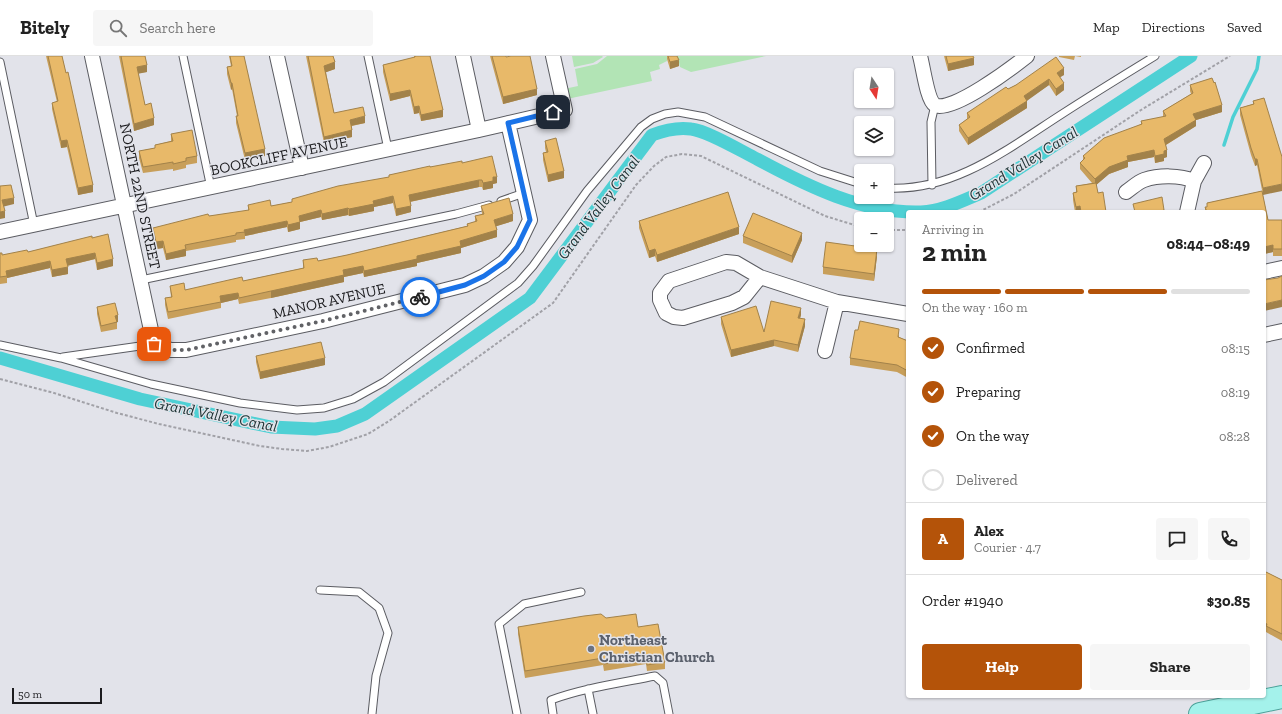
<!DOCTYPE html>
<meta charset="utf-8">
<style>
body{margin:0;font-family:"Zilla Slab",serif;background:#f6f6f6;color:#222;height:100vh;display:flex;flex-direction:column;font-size:15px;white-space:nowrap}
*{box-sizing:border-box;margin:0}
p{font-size:13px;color:#767676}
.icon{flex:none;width:22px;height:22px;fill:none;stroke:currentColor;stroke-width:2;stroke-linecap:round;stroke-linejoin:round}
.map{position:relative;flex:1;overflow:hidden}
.drawer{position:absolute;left:906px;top:154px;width:360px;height:488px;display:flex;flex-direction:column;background:#fff;border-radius:4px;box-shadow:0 1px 3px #0004}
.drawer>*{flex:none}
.needle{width:26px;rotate:168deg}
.tools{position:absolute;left:854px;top:12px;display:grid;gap:8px}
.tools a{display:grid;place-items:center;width:40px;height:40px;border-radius:4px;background:#fff;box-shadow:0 1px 3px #0004;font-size:20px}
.scale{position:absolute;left:12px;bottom:10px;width:90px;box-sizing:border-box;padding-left:4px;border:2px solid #1c1c1f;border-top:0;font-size:11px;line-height:14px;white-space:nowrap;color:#1c1c1f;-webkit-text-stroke:3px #e2e3ea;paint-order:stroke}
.pin{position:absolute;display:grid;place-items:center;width:34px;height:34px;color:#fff;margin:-17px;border-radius:8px;box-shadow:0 2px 6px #0006}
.courier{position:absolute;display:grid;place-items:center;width:40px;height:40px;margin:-20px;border:3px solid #1a73e8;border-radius:50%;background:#fff;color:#222;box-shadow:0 1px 5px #0007}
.overview em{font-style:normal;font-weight:800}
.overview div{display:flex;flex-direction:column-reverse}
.overview{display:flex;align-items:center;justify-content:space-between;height:68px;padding:0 16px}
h1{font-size:26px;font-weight:800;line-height:30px}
.bar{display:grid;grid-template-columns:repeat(4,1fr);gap:6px 4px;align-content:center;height:48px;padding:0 16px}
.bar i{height:5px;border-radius:3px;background:#e0e0e0}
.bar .selected{background:#b45309}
.bar p{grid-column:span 4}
.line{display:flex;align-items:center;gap:10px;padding:0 16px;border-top:1px solid #e0e0e0}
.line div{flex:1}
.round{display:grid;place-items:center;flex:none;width:42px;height:42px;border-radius:4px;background:#f6f6f6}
ol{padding:0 16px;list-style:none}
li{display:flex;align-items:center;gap:12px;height:44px}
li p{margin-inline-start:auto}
li .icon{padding:4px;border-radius:50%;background:#b45309;color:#fff;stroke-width:4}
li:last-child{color:#767676}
li i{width:22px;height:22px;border:2px solid #e0e0e0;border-radius:50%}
.button{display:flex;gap:8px;margin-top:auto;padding:8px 16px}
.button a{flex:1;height:46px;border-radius:4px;background:#b45309;color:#fff;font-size:16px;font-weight:800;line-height:46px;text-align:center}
.button a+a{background:#f6f6f6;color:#222}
header{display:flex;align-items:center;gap:24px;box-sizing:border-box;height:56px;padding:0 20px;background:#fff;border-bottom:1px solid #e0e0e0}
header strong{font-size:19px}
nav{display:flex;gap:22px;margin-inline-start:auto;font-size:14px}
.search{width:280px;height:36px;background:#f6f6f6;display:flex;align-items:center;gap:10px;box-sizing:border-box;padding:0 14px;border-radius:4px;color:#767676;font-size:15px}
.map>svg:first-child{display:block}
.grass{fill:#b2e4b5}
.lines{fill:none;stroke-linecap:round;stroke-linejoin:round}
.stream{stroke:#4ed0d4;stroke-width:3.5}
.canal{stroke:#4ed0d4;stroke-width:13}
.service-casing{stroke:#5b5c62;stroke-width:9}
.minor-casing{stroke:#5b5c62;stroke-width:16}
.primary-casing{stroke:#4da29a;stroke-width:24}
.path{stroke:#a1a1a7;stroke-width:2;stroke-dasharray:3 2;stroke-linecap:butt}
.service{stroke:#fff;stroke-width:7}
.minor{stroke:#fff;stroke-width:14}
.primary{stroke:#a4f2eb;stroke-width:22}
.wall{fill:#c89f5a}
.shaded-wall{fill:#a2824a}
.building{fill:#e8b969;stroke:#a2824a}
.done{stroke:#616266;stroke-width:4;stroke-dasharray:0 7.2}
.route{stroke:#1a73e8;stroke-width:5}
.worship-dot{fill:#6b7280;stroke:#e2e3ea;stroke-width:1.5}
.labels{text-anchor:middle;stroke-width:3;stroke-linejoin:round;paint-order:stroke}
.street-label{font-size:15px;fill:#1c1c1f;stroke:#e2e3ea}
.worship-label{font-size:15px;font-weight:bold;fill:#5b616d;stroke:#e2e3ea;text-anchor:start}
.water-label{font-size:16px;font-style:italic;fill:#203637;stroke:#e2e3ea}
</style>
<header>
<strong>Bitely</strong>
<div class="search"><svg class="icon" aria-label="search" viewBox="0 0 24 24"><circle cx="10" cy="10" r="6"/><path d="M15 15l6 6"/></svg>Search here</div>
<nav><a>Map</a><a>Directions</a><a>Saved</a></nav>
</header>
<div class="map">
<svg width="1282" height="658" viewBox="0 0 1282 658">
<rect width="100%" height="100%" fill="#e2e3ea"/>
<!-- grass -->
<path class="grass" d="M 572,0 L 602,0 L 603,1 L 593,7 L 574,11 Z
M 607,0 L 766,0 L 691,16 L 680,11 L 678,2 L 667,3 L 667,5 L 659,9 L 660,13 L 650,16 L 652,25 L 567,43 L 564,33 L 578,30 L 575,13 L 597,8 Z"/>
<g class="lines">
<!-- stream -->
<path class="stream" d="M 1224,89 L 1233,61 L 1257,13 L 1259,0"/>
<!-- canal -->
<path class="canal" d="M 0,302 L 140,343 L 271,371 L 315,373 L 337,370 L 365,358 L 530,242 L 652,79 C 665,74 677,71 691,73 C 708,75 741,95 757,103 C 807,130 863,158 921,156 C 942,155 962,145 981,137 L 1191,0"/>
<defs>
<path id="service" d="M 183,0 L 211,132
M 368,0 L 388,93
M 0,6 L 34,169
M 932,129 L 931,66 L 935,49
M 887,132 C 954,136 1009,92 1062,58 C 1093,38 1124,19 1155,0
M 501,145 L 524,137
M 141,224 L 456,158 L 489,149
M 0,289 L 61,302 L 151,328 L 240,347 L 297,354 L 324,352 L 353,343 L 384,326 L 518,227 L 533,210 L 587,135 L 641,71 L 652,63 L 665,58 L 678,56 L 705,61 L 820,115 L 861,128
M 63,301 L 154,288
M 320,534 L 359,536 L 379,552 L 388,577 L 376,620 L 372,658
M 588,633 L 593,658
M 517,658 L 499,568 L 524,548 L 581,536
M 553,658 L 551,644 C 584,632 620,627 655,620 L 663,627 L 669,658"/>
<path id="minor" d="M 92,0 L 154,288 L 171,294 L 186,294 L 323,265 L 465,229 L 484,220 L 504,206 L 517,191 L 530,164 L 508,67
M 277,0 L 302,112
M 463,0 L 479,74
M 920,0 C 923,10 927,44 935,49 C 951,58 1013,11 1027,0
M 1126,136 C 1132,132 1138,126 1144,124 C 1159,119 1180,119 1194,125
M 1187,156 L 1194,125 L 1204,107
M 0,176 L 479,74 L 565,54 L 553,0
M 1264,216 L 1282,212
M 760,221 L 744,241 L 732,247 L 683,262 L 674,261 L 666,257 L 660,244 L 660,237 L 669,225 L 726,206 L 736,207 L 760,221 L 837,246 L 908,258
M 1264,279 L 1282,275
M 825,295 L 837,246"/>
<path id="primary" d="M 1200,658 L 1282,641"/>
</defs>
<!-- service casing -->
<use href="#service" class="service-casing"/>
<!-- minor casing -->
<use href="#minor" class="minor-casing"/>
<!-- primary casing -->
<use href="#primary" class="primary-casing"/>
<!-- path -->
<path class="path" d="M 979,156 L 1014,138 L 1141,54 L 1230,0
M 887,174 L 908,174
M 0,323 L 54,337 L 117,357 L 159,368 L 260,390 L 282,393 L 307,395 L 329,391 L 368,378 L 389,365 L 553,247 L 636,129 L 654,110 L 666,101 L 682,98 L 701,100 L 825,160 L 861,171"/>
<!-- service -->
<use href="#service" class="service"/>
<!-- minor -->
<use href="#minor" class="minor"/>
<!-- primary -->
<use href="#primary" class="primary"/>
</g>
<!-- wall -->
<path class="wall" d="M 46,0 L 62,0 L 93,136 L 78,139 L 67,91 L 61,92 L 52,53 L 52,47 L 57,46 Z
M 119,0 L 145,0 L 147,16 L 138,17 L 145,49 L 154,69 L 134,75 Z
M 229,0 L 244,0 L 265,100 L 245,104 L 236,67 L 236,60 L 237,60 L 232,33 L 231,34 L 227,18 L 227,11 L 231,10 Z
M 306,0 L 333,0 L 335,13 L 326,16 L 334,57 L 365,67 L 352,70 L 352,81 L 324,87 Z
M 414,0 L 430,0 L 443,61 L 421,65 L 419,57 L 414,58 L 410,40 L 390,45 L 383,16 L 383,9 L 414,2 Z
M 490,0 L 506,0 L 506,1 L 537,39 L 503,48 Z
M 667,0 L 677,0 L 679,10 L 670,13 L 667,3 Z
M 944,0 L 973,0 L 974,9 L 948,15 Z
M 1059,0 L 1081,0 L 1081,1 L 1075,0 L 1074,4 L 1059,1 Z
M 1064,19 L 1060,21 L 1064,34 L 1056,40 L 1049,29 L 1027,44 L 1027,52 L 968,89 L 959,75 L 959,69 L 967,63 L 967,57 L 1008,33 L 1016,29 Z
M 1190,29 L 1222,56 L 1196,64 L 1196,70 L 1166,89 L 1167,101 L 1164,102 L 1164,105 L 1155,107 L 1154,101 L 1128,106 L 1128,111 L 1109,118 L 1096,129 L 1098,137 L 1106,156 L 1075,156 L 1073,144 L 1073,137 L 1076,136 L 1076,130 L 1092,127 L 1080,113 L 1080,107 L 1083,104 L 1083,100 L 1141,68 L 1141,65 L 1163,61 L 1163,55 L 1191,38 L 1190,35 Z
M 1264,42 L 1263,139 L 1257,109 L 1255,110 L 1251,99 L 1240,59 L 1240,52 L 1253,48 L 1253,45 Z
M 171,78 L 197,100 L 197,107 L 186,109 L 186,112 L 173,115 L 173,113 L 143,117 L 139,102 L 139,95 L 155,92 L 155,89 L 171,85 Z
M 545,85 L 564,122 L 548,126 L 543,104 L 543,97 L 546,96 L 545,92 Z
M 462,107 L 497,127 L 493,128 L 493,132 L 483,134 L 482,131 L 479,131 L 410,146 L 411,156 L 396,160 L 393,147 L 374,151 L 374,155 L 349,160 L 348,159 L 322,164 L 321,161 L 300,166 L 300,173 L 288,176 L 287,171 L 245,180 L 245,183 L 236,184 L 236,186 L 186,195 L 186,200 L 166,204 L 163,192 L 156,193 L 153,179 L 153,172 L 209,160 L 248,155 L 248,149 L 271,150 L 292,146 L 292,143 L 389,121 L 389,119 L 430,111 Z
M 1262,135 L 1268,164 L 1282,164 L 1282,200 L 1273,200 L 1273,196 L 1264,198 L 1264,156 L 1205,156 L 1205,151 L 1207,151 L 1207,147 Z
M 481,150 L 513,165 L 496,170 L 497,181 L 461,192 L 461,197 L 417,207 L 417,210 L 364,221 L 363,217 L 344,221 L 344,226 L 271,242 L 239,248 L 238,243 L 221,247 L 221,252 L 168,263 L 165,249 L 165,242 L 171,241 L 170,230 L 185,234 L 243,225 L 303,212 L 303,204 L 318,205 L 347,199 L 467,170 L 467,168 L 475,166 L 475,160 L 482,158 Z
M 639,165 L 739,178 L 657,206 L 655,200 L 649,202 L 639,172 Z
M 743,180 L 802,184 L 792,207 L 743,187 Z
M 92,182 L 113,210 L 97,214 L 95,203 L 67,210 L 68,218 L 52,221 L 50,212 L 7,222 L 7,227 L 0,228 L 0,197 L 2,199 L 28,196 Z
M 877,200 L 874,225 L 823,218 L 823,211 Z
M 97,251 L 118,266 L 117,266 L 117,273 L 101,276 L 97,258 Z
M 801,259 L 800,262 L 805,270 L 798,296 L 774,290 L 731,301 L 721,268 L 721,261 L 764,276 Z
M 899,279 L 899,281 L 908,285 L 908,322 L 897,316 L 850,309 L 850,302 Z
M 256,300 L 325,309 L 260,323 L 256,306 Z
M 1264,515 L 1282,524 L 1282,585 L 1266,576 L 1266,575 L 1264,574 Z
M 606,562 L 638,571 L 665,606 L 665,613 L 647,615 L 646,608 L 604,615 L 603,609 L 525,622 L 518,578 L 518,571 Z
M 958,640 L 967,640 L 958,641 Z"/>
<!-- shaded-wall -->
<path class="shaded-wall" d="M 974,2 L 974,9 L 948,15 L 948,8 Z
M 679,4 L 679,10 L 670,13 L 670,6 Z
M 335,6 L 335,13 L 324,17 L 324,10 Z
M 147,9 L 147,16 L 137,18 L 137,11 Z
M 1064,12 L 1064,19 L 1057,23 L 1057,17 Z
M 1049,23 L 1049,29 L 1024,47 L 1024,40 Z
M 231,27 L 232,27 L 232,33 L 231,34 Z
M 1064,27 L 1064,34 L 1056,40 L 1056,33 Z
M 537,33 L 537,39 L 503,48 L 503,41 Z
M 410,34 L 410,40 L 390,45 L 390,38 Z
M 1027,45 L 1027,52 L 968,89 L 968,82 Z
M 1222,49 L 1222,56 L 1193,65 L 1193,58 Z
M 419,50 L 419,57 L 414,58 L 414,51 Z
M 443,54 L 443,61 L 421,65 L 421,59 Z
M 365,60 L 365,67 L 350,70 L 350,64 Z
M 154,62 L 154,69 L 134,75 L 134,68 Z
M 1196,64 L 1196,70 L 1164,90 L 1164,83 Z
M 352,74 L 352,81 L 324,87 L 324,81 Z
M 67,84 L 67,91 L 61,92 L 61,85 Z
M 265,93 L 265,100 L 245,104 L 245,97 Z
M 1154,94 L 1154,101 L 1128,106 L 1128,111 L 1109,118 L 1095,130 L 1095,123 L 1109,111 L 1127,100 Z
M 1167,94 L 1167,101 L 1164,102 L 1164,105 L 1155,107 L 1155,100 L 1164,95 Z
M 1255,103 L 1257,103 L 1257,109 L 1255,110 Z
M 564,115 L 564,122 L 548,126 L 548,119 Z
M 493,121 L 497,121 L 497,127 L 493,128 L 493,132 L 483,134 L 483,127 Z
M 479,124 L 479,131 L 409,146 L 409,139 Z
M 1282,128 L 1282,135 L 1263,139 L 1263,132 Z
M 93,129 L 93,136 L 78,139 L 78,132 Z
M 393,140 L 393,147 L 374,151 L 374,155 L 349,160 L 349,153 L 373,145 Z
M 14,142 L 14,148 L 2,151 L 2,144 Z
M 411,150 L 411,156 L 396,160 L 396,153 Z
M 1080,150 L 1080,156 L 1076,156 L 1076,151 Z
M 348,152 L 348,159 L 322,164 L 322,158 Z
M 321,154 L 321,161 L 300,166 L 300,173 L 288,176 L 288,169 L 299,160 Z
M 5,155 L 5,162 L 0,163 L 0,156 Z
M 513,158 L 513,165 L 494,171 L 494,164 Z
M 287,165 L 287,171 L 245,180 L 244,174 Z
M 739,171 L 739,178 L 657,206 L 657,199 Z
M 497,174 L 497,181 L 461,192 L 461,197 L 417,207 L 417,210 L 364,221 L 364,215 L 417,200 L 460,185 Z
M 802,177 L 802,184 L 792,207 L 792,200 Z
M 163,185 L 163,192 L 156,193 L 156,186 Z
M 1273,189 L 1273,196 L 1264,198 L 1264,191 Z
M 186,193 L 186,200 L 166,204 L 166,198 Z
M 655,193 L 655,200 L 649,202 L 649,195 Z
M 877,193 L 877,200 L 874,225 L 874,218 Z
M 95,197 L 95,203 L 66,210 L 66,203 Z
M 113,203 L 113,210 L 97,214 L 97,207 Z
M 50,205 L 50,212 L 7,222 L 6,215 Z
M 363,210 L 363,217 L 344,221 L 344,226 L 271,242 L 271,235 L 343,214 Z
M 68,211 L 68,218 L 52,221 L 52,214 Z
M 238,237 L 238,243 L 221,247 L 220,240 Z
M 1282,244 L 1282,251 L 1264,255 L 1264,248 Z
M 801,252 L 801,259 L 798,269 L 798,262 Z
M 118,259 L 118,266 L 115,267 L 115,260 Z
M 805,263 L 805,270 L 798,296 L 798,289 Z
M 774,284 L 774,290 L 731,301 L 731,294 Z
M 325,302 L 325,309 L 260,323 L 260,316 Z"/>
<!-- building -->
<path class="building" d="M 48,0 L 62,0 L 66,17 L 68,16 L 93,129 L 78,132 L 67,84 L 61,85 L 52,47 L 58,45 Z
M 121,0 L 145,0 L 147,9 L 137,11 L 145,49 L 151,47 L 154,62 L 134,68 Z
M 230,0 L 244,0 L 265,93 L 245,97 L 236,60 L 238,60 L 232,27 L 231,27 L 227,11 L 232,10 Z
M 308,0 L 333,0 L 335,6 L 324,10 L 334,57 L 363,51 L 365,60 L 350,64 L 352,74 L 324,81 Z
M 415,0 L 430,0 L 443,54 L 421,59 L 419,50 L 414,51 L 410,34 L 390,38 L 383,9 L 415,1 Z
M 492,0 L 506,0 L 506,1 L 511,0 L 530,0 L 537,33 L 503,41 Z
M 668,0 L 677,0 L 679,4 L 670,6 Z
M 946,0 L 973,0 L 974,2 L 948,8 Z
M 1056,1 L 1064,12 L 1057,17 L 1064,27 L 1056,33 L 1049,23 L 1024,40 L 1027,45 L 968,82 L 959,69 L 970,61 L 967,57 L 1006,31 L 1008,33 L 1016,29 Z
M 1212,22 L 1214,27 L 1215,26 L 1222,49 L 1193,58 L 1196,64 L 1164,83 L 1167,94 L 1164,95 L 1164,98 L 1155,100 L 1154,94 L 1127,100 L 1128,104 L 1109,111 L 1095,123 L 1080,107 L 1085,102 L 1083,100 L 1104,82 L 1142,68 L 1141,65 L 1166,60 L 1163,55 L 1193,37 L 1190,29 Z
M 1264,42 L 1282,101 L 1282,128 L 1263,132 L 1257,103 L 1255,103 L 1251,92 L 1240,52 L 1254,48 L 1253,45 Z
M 192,74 L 197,100 L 186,102 L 186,105 L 173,108 L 173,106 L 143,111 L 139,95 L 155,92 L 155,89 L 173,85 L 171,78 Z
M 556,82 L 564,115 L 548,119 L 543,97 L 548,96 L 545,85 Z
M 492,100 L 497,121 L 493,121 L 493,125 L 483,127 L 482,124 L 479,124 L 409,139 L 411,150 L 396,153 L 393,140 L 373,145 L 374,148 L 349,153 L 348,152 L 322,158 L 321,154 L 299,160 L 300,166 L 288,169 L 287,165 L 244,174 L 245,176 L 236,177 L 236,179 L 185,189 L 186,193 L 166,198 L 163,185 L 156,186 L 153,172 L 208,158 L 209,160 L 249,154 L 248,149 L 270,144 L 271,150 L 292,146 L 292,143 L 338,130 L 389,121 L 389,119 L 430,110 L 430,111 L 462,105 L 462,107 Z
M 1096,127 L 1098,137 L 1103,136 L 1106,156 L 1081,156 L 1080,150 L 1076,151 L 1073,137 L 1077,136 L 1076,130 Z
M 11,129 L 14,142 L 2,144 L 5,155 L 0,156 L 0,130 Z
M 1262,135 L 1268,164 L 1282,164 L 1282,193 L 1273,193 L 1273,189 L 1264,191 L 1264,156 L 1207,156 L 1205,151 L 1207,151 L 1207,147 Z
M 728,136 L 739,171 L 657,199 L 655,193 L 649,195 L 639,165 Z
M 1162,141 L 1164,154 L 1161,155 L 1161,156 L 1135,156 L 1133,148 Z
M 509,142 L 513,158 L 494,164 L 497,174 L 460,185 L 461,190 L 417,200 L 417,203 L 364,215 L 363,210 L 343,214 L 344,219 L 271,235 L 239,242 L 238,237 L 220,240 L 221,246 L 168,256 L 165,242 L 172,241 L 170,230 L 184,227 L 185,234 L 242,221 L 243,225 L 304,212 L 303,204 L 317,202 L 318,205 L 347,199 L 468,170 L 467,168 L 477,165 L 475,160 L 484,158 L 481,150 Z
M 753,157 L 802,177 L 792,200 L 743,180 Z
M 108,178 L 113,203 L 97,207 L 95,197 L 66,203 L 68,211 L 52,214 L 50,205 L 6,215 L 7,220 L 0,221 L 0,197 L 2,197 L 2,199 L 27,194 L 28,196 L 92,180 L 92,182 Z
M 826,186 L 877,193 L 874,218 L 823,211 Z
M 1282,220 L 1282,244 L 1264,248 L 1264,224 L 1278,222 Z
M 771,245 L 801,252 L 798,262 L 805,263 L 798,289 L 774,284 L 731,294 L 721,261 L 756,250 L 764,276 Z
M 115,247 L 118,259 L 115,260 L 117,266 L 101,270 L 97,251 Z
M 860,265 L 899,273 L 898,281 L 908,285 L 908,315 L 897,309 L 850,302 L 855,274 L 858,274 Z
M 321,286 L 325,302 L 260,316 L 256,300 Z
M 1264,515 L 1282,524 L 1282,578 L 1266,570 L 1267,568 L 1264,567 Z
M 601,558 L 606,562 L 636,558 L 638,571 L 658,568 L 665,606 L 647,609 L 646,602 L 604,608 L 603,602 L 525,615 L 518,571 L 584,560 Z"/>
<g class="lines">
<!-- done -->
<path class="done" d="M 154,288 L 171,294 L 186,294 L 323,265 L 420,241"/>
<!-- route -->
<path class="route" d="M 420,241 L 465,229 L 484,220 L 504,206 L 517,191 L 530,164 L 508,67 L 553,56"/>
</g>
<!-- markers -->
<circle class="worship-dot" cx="591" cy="593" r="4"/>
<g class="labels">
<!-- street labels -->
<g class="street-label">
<text transform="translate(279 100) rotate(-12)" y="5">BOOKCLIFF AVENUE</text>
<text transform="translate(140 140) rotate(78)" y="5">NORTH 22ND STREET</text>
<text transform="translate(329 245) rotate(-13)" y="5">MANOR AVENUE</text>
</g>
<!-- worship labels -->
<g class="worship-label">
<text x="599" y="589">Northeast<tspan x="599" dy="17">Christian Church</tspan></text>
</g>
<!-- water labels -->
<g class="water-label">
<text transform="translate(1023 107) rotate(-32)" y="6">Grand Valley Canal</text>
<text transform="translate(598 151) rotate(-53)" y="6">Grand Valley Canal</text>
<text transform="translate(216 358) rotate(11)" y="6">Grand Valley Canal</text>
</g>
</g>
</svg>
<div class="tools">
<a><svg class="needle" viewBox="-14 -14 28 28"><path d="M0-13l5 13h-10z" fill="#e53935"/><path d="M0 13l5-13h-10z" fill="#767676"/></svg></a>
<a><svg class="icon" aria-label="layers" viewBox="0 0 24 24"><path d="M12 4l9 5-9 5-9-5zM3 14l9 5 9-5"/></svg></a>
<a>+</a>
<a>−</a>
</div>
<div class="scale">50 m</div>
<div class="pin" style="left:154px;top:288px;background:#ea580c"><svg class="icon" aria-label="bag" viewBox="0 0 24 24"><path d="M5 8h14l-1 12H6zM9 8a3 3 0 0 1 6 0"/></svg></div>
<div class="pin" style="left:553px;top:56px;background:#1f2937"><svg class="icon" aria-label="home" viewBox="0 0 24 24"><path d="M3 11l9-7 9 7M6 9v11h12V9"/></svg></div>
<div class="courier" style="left:420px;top:241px"><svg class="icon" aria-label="bike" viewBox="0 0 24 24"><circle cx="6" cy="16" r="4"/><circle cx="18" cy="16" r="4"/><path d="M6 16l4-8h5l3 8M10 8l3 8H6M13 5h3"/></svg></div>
<section class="drawer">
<div class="overview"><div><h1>2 min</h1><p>Arriving in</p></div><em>08:44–08:49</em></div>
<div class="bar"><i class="selected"></i><i class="selected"></i><i class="selected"></i><i></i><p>On the way · 160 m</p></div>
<ol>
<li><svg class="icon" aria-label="check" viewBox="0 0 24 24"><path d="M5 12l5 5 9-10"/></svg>Confirmed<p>08:15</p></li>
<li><svg class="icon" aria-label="check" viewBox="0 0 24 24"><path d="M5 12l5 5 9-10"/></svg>Preparing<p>08:19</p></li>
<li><svg class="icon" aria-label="check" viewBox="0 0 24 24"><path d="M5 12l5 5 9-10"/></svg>On the way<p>08:28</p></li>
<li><i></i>Delivered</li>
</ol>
<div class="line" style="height:72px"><b class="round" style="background:#b45309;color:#fff">A</b><div><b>Alex</b><p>Courier · 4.7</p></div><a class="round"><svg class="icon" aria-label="chat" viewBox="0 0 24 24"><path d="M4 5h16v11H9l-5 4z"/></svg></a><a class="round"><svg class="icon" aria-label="phone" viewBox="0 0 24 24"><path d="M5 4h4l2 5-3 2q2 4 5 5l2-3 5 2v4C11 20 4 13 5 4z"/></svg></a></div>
<div class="line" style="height:52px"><div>Order #1940</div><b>$30.85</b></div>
<div class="button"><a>Help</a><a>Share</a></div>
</section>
</div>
